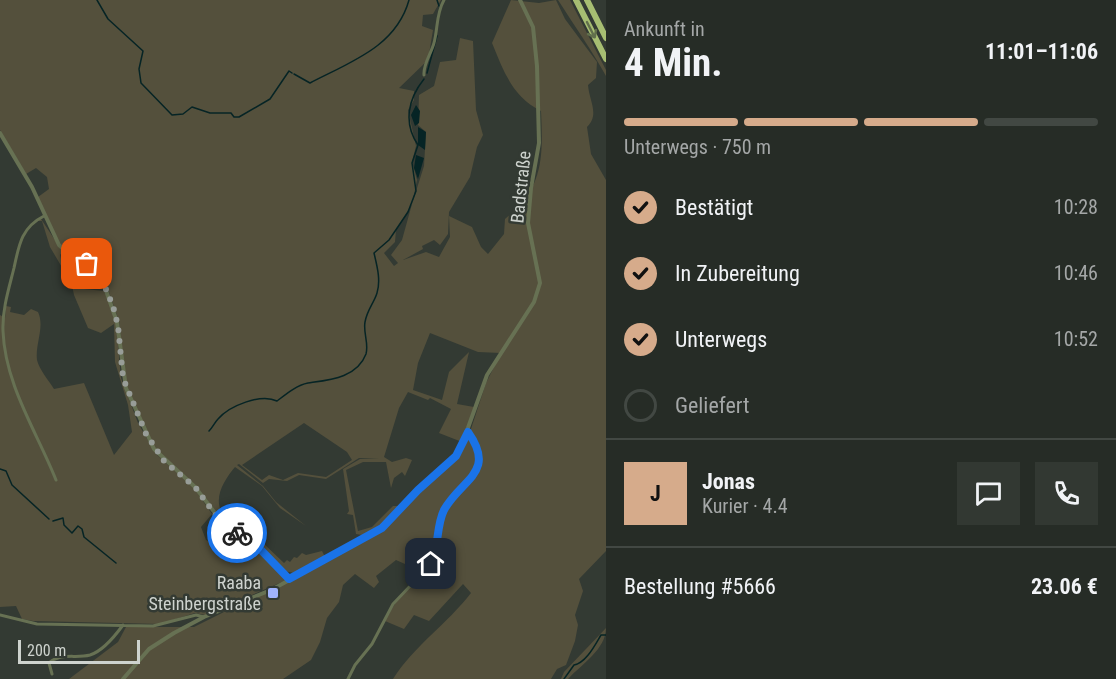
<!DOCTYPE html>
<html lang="de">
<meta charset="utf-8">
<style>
body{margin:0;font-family:"Roboto Condensed",sans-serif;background:#323832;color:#f1f3f6;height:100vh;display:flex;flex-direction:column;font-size:22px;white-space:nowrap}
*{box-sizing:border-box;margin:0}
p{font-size:20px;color:#a4a7a7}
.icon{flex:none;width:33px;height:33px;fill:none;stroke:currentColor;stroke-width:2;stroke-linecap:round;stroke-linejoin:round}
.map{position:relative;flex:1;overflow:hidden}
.panel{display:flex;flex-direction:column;background:#262c26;width:510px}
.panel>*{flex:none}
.scale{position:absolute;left:18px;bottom:15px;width:122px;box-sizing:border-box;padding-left:6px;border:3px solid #ced3ce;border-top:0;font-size:16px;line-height:21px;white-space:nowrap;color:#ced3ce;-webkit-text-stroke:4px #333a33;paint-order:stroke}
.pin{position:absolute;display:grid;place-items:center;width:51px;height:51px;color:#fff;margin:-26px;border-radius:12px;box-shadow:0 3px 9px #0006}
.courier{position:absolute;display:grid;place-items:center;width:60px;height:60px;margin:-30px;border:4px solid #1a73e8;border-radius:50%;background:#fff;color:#222;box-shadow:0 2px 8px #0007}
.overview em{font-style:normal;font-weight:700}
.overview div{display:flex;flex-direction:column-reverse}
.overview{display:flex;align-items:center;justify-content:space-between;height:102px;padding:0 18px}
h1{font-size:39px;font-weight:700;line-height:45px}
.bar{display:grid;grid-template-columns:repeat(4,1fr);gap:9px 6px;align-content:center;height:72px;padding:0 18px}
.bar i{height:8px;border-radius:4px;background:#424843}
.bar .active{background:#d6ab8b}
.bar p{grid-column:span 4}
.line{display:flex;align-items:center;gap:15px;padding:0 18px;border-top:2px solid #424843}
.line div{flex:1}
.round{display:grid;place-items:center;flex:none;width:63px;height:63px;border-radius:0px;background:#323832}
ol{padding:0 18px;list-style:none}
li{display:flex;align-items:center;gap:18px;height:66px}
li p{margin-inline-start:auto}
li .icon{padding:6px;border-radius:50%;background:#d6ab8b;color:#111;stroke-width:4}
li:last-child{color:#a4a7a7}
li i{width:33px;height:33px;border:3px solid #424843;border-radius:50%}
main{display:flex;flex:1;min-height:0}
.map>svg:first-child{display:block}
.green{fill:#54503c;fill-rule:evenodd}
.water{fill:#062425}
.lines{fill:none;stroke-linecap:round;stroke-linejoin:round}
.stream{stroke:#062425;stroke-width:1.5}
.minor{stroke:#677153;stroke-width:3}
.tertiary{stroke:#677153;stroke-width:4}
.motorway{stroke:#a7be72;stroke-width:6}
.oneway{stroke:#616f4c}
.done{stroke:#989d98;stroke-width:6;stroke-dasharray:0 10.8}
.route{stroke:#1a73e8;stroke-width:8}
.poi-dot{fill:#a0b3fd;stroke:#333a33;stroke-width:2}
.labels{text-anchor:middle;stroke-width:5;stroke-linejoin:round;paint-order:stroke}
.street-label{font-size:18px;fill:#ced3ce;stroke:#333a33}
.poi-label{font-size:18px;fill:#ced3ce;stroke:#333a33;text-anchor:end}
</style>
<main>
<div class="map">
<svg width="606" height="679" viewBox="0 0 606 679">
<rect width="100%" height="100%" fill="#333a33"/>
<!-- green -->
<path class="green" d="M 0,0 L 441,0 L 433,14 L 423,15 L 422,26 L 433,30 L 428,60 L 399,88 L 414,91 L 414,100 L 408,110 L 416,146 L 412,162 L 417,180 L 412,204 L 424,166 L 426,132 L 418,125 L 419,95 L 434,86 L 440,62 L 456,60 L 460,38 L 473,41 L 476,110 L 483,135 L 477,147 L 470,177 L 449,212 L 448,234 L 440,245 L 434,240 L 422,246 L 423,249 L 403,260 L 426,252 L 439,257 L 450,237 L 449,216 L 472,227 L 481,247 L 488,254 L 504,234 L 505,219 C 544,188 543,157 541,111 C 512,96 504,72 492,43 L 511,0 L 539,3 L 556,0 L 565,19 L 597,62 L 596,78 L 588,85 C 589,100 600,115 587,127 L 591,154 L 606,180 L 606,551 L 579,579 L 583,591 L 575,615 L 578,625 L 575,641 L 566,665 L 557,669 L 551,679 L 393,679 C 414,646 447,624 471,593 L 463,584 L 429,621 L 414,615 L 404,629 L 385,621 L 397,600 L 432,565 L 445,510 L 476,474 L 480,454 L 470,432 L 486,383 L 501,353 L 478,352 L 430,333 L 418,363 L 413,390 L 442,400 L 449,372 L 469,352 L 457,404 L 474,407 L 462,442 L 439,433 L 451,409 L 430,398 L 428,400 L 408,392 L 399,408 L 384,457 L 392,462 L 406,458 L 412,460 L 405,476 L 402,472 L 394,478 L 391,488 L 386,462 L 363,462 L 346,470 L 358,531 L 372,527 L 393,506 L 400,506 L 380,527 L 368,536 L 356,534 L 353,515 L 347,514 L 349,511 L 343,469 L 360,459 L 379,459 L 359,458 L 326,479 L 299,475 L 287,481 L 269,479 L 263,483 L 239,464 L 237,465 L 263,486 L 276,502 L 306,526 L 280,508 L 262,486 L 235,467 C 225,479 213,497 222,513 L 263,543 L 284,563 L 287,560 L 290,562 L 294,557 L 297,558 L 302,553 L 306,555 L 322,551 L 325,557 L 294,573 L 284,571 L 223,520 L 196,486 L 155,448 L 141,421 L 126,383 L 119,321 L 105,281 L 96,268 L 72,254 L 60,244 L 38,197 L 49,189 L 47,177 L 36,168 L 26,174 L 0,130 ZM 412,204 L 402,240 L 391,255 L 398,263 L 394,266 L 384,253 L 395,242 L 396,230 ZM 304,423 L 347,452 L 352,460 L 326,477 L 298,473 L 283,480 L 269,475 L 262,480 L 242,465 Z
M 558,0 L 570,0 L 606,70 L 606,76 C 591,49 574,25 558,0 Z
M 41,219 L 63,252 L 96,273 L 103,288 L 97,287 L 94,280 L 60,254 L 63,269 L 50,247 L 42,221 L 37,221 Z
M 72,285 L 84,289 L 105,291 L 116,322 L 121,378 L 138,423 L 156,454 L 194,488 L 212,514 L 201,527 L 206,540 L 246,557 L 255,548 L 260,549 L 289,579 L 205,615 L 195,613 L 160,624 L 33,621 L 22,619 L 16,606 L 0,607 L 0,315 L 5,318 L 6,306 L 11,307 L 10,312 L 24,315 L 31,309 L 38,312 C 45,327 35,344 37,360 C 39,369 49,381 54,389 L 84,383 L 114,455 L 132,432 L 128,405 L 115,362 L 114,324 L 101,333 L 88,328 L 74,295 Z
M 468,439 L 477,449 C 475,488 458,481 443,509 C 432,529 438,554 423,572 L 396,560 L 376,576 L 379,582 L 374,588 L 355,574 L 343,585 L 339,602 L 327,618 L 320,642 L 311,660 L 283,679 L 69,679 L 118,642 L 126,627 L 194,627 L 362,543 L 383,530 L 419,491 L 457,458 Z
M 606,628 C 606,649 582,664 568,679 L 561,679 L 564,672 Z"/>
<!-- water -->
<path class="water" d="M 416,105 L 420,111 L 419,123 L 415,126 L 411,115 Z
M 418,127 L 426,132 L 425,150 L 418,145 Z
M 416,155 L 424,158 L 418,179 L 414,168 Z"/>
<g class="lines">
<!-- stream -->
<path class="stream" d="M 97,0 L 108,19 L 143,51 L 139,69 L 141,83 L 172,115 L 183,114 L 192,107 L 210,113 L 231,113 L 234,117 L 239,117 L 270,99 L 289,71 L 292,73
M 437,0 L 439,6
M 427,73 L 437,36
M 294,74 L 310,83 C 350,62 396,47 409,0
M 209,431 C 213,427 215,422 218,419 C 229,406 261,393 277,401 C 286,394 297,385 308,383 C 329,380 357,378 366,354 C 369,343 363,333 365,322 C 367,310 374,303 377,293 C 381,280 377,266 374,253 L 389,240 L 408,212 L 416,191 L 412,163 L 418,145 C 403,123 408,99 424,79
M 0,469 L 6,471 L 12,485 L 49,519
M 53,521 L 63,518 L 64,525 L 72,533 L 78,526 L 82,529 L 84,537 L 116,563
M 564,679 L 574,665 C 586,663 595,645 601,635 L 606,635"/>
<!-- minor -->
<path class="minor" d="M 424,75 C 423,64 431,54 434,43 C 438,28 436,14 444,0
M 44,216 C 22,227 19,244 14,268 C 9,288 2,310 3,331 C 5,385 37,432 56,480
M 0,615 L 37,624 L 153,626 L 196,615 L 204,617
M 52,674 L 49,663 C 62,652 75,659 90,655 C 103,651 115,636 123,625
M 348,679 L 355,665 L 372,644 L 393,604 L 431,564 L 444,510 L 477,469 L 478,449 L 468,432"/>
<!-- tertiary -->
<path class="tertiary" d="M 0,133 L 32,187 L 59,245 L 71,256 L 94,268 L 102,279 L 117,322 L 126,388 L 154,449 L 195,487 L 222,522 L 260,549 L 289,579
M 123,679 L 149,649 L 174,633 L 204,617 L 271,590 L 374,534 L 460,450 L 487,375 L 534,302 L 540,283 L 528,223 L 531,188 L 539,143 L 537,66 L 533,27 L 520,0"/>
<!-- motorway -->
<path class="motorway" d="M 576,0 L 606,59
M 587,0 L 606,38"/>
</g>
<!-- one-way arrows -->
<defs><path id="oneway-shaft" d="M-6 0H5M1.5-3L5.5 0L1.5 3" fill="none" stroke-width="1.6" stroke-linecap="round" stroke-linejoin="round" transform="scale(1.5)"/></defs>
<use class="oneway" href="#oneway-shaft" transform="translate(591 30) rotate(63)"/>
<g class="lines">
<!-- done -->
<path class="done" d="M 87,264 L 100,275 L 113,306 L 118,326 L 123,378 L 146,434 L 164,461 L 195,487 L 217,517 L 237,533"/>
<!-- route -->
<path class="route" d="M 237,533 L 260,549 L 289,579 L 382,528 L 418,490 L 456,456 L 468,432 C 497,473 461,479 444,510 C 436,526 439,548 431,564"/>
</g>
<!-- markers -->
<rect class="poi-dot" x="267" y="587" width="12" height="12" rx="3"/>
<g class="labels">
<!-- street labels -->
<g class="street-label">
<text transform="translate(521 187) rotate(-84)" y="6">Badstraße</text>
</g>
<!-- poi labels -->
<g class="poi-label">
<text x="261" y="589">Raaba<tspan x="261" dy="21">Steinbergstraße</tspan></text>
</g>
</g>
</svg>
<div class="scale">200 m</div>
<div class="pin" style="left:87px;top:264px;background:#ea580c"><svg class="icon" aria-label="bag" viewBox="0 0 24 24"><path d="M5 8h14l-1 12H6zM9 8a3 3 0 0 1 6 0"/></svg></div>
<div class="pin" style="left:431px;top:564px;background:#1f2937"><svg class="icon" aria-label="home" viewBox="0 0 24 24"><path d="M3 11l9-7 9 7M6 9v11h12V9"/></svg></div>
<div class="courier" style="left:237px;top:533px"><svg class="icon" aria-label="bike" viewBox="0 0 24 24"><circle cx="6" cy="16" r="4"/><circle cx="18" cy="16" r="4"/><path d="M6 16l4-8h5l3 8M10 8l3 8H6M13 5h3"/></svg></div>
</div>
<section class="panel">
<div class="overview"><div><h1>4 Min.</h1><p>Ankunft in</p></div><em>11:01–11:06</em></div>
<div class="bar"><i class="active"></i><i class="active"></i><i class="active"></i><i></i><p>Unterwegs · 750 m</p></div>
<ol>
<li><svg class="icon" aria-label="check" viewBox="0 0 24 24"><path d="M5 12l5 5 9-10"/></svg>Bestätigt<p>10:28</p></li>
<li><svg class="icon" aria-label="check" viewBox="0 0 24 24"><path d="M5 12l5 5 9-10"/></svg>In Zubereitung<p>10:46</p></li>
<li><svg class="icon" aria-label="check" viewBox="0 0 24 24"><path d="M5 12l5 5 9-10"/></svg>Unterwegs<p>10:52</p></li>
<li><i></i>Geliefert</li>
</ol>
<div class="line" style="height:108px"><b class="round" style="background:#d6ab8b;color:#111">J</b><div><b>Jonas</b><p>Kurier · 4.4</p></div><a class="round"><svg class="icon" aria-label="chat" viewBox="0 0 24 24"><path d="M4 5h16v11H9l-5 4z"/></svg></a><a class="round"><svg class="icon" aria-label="phone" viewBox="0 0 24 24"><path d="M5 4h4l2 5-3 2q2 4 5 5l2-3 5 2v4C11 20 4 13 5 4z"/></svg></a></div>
<div class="line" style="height:78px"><div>Bestellung #5666</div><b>23.06 €</b></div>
</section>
</main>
